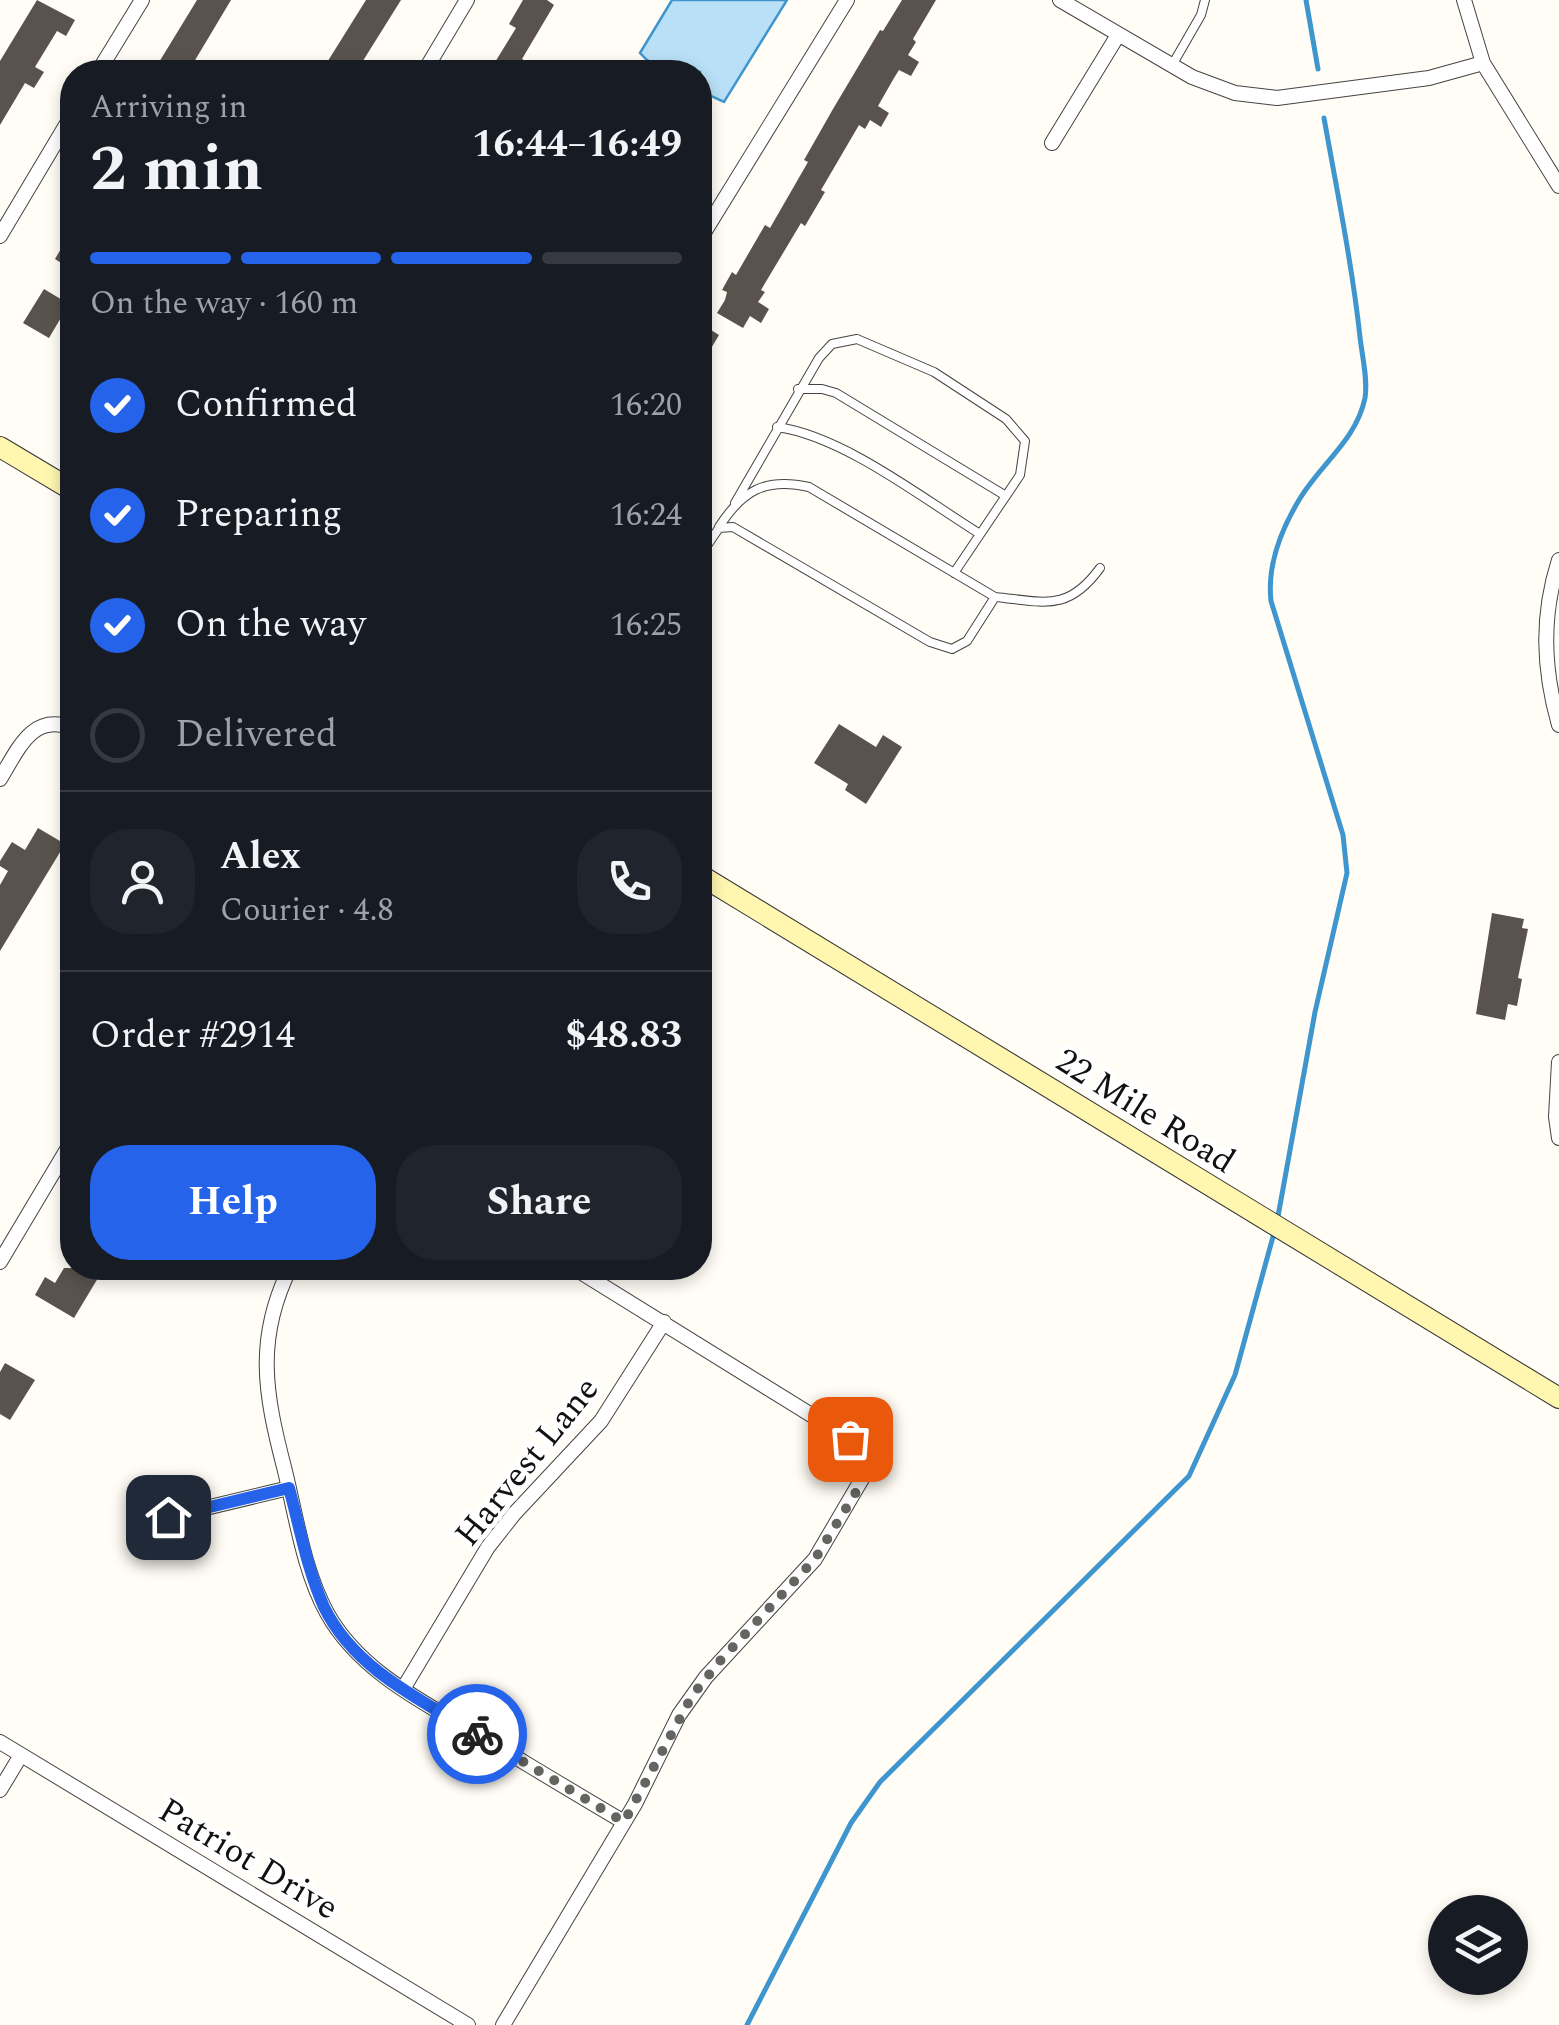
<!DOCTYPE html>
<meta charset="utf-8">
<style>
body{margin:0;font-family:Spectral,serif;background:#20242c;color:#f1f3f6;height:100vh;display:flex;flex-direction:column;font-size:38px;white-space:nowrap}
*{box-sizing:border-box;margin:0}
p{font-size:32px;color:#9ea1a6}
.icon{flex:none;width:55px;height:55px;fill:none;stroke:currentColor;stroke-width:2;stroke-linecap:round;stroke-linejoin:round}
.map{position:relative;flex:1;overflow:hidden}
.sheet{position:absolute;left:60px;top:60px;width:652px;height:1220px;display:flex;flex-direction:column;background:#171b24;border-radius:40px;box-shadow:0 5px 15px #0003}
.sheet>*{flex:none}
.tools{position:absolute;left:1428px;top:1895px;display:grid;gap:20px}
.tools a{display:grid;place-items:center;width:100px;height:100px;border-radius:50%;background:#171b24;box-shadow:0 5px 15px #0003;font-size:50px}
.pin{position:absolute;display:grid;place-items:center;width:85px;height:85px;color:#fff;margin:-42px;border-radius:20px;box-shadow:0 5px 15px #0006}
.courier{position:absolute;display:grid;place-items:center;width:100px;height:100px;margin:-50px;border:8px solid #2563eb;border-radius:50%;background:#fff;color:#222;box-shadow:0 2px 12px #0007}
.summary em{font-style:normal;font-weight:700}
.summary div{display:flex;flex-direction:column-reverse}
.summary{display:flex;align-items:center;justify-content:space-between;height:170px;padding:0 30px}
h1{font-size:65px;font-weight:700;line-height:75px}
.bar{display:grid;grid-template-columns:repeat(4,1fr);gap:15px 10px;align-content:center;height:120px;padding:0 30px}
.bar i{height:12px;border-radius:8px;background:#363941}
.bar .on{background:#2563eb}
.bar p{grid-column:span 4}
.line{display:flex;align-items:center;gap:25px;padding:0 30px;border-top:2px solid #363941}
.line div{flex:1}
.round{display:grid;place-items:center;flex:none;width:105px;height:105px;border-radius:40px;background:#20242c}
ol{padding:0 30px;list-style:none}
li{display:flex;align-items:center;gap:30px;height:110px}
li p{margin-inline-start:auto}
li .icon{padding:10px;border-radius:50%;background:#2563eb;color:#fff;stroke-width:4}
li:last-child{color:#9ea1a6}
li i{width:55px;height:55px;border:5px solid #363941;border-radius:50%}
.button{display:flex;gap:20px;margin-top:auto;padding:20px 30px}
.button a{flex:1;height:115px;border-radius:40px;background:#2563eb;color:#fff;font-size:40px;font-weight:700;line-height:115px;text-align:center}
.button a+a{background:#20242c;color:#f1f3f6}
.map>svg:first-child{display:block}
.water{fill:#b9e0f7;stroke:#3f96cf;stroke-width:2.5}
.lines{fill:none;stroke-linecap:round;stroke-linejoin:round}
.stream{stroke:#3f96cf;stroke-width:5}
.building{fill:#5a524d}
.lane-casing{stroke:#444;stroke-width:10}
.street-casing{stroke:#444;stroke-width:16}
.secondary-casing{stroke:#333;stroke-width:22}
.lane{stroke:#fff;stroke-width:8}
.street{stroke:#fff;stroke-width:14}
.secondary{stroke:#fff6b0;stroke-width:20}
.done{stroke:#646461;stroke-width:10;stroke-dasharray:0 18}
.route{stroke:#2563eb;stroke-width:12}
.labels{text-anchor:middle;stroke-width:10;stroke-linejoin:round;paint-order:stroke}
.street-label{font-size:35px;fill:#111;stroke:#fff}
</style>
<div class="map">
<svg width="1559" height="2025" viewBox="0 0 1559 2025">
<rect width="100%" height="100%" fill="#fffdf5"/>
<!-- water -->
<path class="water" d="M 672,0 L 787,0 L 724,102 L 700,91 L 700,72 C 676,72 656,72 640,53 Z"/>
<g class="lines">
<!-- stream -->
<path class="stream" d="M 1306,0 L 1318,69
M 1277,1222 L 1315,1012 L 1347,873 L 1343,835 L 1271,601 C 1267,566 1281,530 1299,500 C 1320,464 1356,441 1365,398 C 1368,379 1362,356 1360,337 C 1352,264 1337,191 1324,118
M 747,2025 L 851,1823 L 880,1782 L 1189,1476 L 1235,1375 L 1274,1233"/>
</g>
<!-- building -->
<path class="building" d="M 37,0 L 75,20 L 66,36 L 57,31 L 35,67 L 44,72 L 34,88 L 25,83 L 0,125 L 0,61 Z
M 197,0 L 231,0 L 188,72 L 153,72 Z
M 366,0 L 401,0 L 356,72 L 321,72 Z
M 523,0 L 547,0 L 554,5 L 522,59 L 529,63 L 523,72 L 489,72 L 516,28 L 509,24 Z
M 902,0 L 936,0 L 913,39 L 916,42 L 908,55 L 919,62 L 911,76 L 899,70 L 894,78 L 878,106 L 889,113 L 881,127 L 870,120 L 865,129 L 859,125 L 821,190 L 825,192 L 805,226 L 801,223 L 761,290 L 765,292 L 758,302 L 769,309 L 761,323 L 750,316 L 743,328 L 717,313 L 725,300 L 727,292 L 722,290 L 732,272 L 736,275 L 765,225 L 770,228 L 808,162 L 804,160 L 833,109 L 880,30 L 883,31 Z
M 72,230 L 72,270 L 55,259 Z
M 44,289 L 69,304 L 49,338 L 23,323 Z
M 700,323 L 719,335 L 700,367 Z
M 839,724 L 876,747 L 883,735 L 902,747 L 866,804 L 845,790 L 848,784 L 814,763 Z
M 38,828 L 65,844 L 0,951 L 0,885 L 8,871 L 0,866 L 0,861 L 12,842 L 25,850 Z
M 1492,913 L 1524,919 L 1522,928 L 1528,929 L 1518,978 L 1522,979 L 1517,1006 L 1508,1004 L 1505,1020 L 1476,1014 Z
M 64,1268 L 104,1268 L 74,1318 L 35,1295 L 45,1277 L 55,1283 Z
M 5,1363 L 35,1380 L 10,1420 L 0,1414 L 0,1372 Z"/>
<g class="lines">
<defs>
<path id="lane" d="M 1171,67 L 1201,15 L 1205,0
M 798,389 L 822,389 L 836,393 L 1006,496
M 777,427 C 843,436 922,498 980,534
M 735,503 L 819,358 L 832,344 L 857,339 L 934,372 L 1006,419 L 1025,441 L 1020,475 L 954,573
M 719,527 C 742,491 765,477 809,487 L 995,597
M 700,556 L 719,528 L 733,527 L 930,642 L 952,649 L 967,641 L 995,597 C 1045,602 1068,612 1100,568"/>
<path id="street" d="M 1060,0 L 1192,77 L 1235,93 L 1277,98 L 1429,78 L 1483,63
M 1464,0 L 1483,63 L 1559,186
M 98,72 L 142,0
M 424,72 L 467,0
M 1052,143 L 1118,35
M 0,236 L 72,115
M 700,239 L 847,0
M 1559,560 C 1541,616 1543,669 1559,725
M 0,779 C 18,750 32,712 72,728
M 1559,1062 L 1556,1117 L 1559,1138
M 0,1262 L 72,1141
M 290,1268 C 255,1339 265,1394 284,1467 C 296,1515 303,1569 327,1613 C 361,1674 429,1705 487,1740 C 532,1767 578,1795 624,1822
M 168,1517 L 289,1488
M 403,1689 L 488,1547 L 514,1514 L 601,1421 L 664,1322
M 0,1742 L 468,2025
M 0,1790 L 21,1755
M 503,2025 L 635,1804 L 679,1715 L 706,1677 L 815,1559 L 866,1472 C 866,1457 862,1449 850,1439 L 574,1268"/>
<path id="secondary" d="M 0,447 L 72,490
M 700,875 L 1559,1398"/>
</defs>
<!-- lane casing -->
<use href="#lane" class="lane-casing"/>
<!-- street casing -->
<use href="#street" class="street-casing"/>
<!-- secondary casing -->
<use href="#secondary" class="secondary-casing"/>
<!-- lane -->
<use href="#lane" class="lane"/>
<!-- street -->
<use href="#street" class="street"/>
<!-- secondary -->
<use href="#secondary" class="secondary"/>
</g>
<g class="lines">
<!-- done -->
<path class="done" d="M 477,1734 L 624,1822 L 692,1696 L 720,1661 L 815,1559 L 861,1484 L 866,1460 L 859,1446 L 850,1439"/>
<!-- route -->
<path class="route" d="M 168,1517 L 289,1488 C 300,1528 307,1569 324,1607 C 354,1669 421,1700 477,1734"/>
</g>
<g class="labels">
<!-- street labels -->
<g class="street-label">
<text transform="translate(1146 1110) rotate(32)" y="12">22 Mile Road</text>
<text transform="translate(526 1461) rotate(-51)" y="12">Harvest Lane</text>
<text transform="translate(249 1858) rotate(31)" y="12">Patriot Drive</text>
</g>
</g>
</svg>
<div class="tools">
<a><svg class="icon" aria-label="layers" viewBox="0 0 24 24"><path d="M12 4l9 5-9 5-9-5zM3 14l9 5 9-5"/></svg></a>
</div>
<div class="pin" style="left:850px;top:1439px;background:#ea580c"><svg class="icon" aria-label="bag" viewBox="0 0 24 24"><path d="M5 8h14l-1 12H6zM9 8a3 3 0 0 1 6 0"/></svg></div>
<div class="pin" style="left:168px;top:1517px;background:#1f2937"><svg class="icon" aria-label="home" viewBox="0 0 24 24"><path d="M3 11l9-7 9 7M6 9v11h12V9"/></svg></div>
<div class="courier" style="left:477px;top:1734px"><svg class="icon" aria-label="bike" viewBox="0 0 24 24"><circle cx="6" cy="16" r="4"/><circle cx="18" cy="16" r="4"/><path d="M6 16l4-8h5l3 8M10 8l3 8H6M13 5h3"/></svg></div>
<section class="sheet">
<div class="summary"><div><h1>2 min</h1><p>Arriving in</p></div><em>16:44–16:49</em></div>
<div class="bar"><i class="on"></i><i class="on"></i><i class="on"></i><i></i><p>On the way · 160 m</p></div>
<ol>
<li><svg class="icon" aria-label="check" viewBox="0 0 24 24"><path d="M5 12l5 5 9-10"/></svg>Confirmed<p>16:20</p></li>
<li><svg class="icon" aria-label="check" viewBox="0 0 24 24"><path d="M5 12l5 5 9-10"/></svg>Preparing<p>16:24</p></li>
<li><svg class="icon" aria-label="check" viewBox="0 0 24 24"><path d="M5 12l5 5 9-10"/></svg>On the way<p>16:25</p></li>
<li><i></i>Delivered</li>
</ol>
<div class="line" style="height:180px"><a class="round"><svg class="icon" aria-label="person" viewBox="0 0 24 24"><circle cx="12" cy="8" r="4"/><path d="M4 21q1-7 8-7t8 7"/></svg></a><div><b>Alex</b><p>Courier · 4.8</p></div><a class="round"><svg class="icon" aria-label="phone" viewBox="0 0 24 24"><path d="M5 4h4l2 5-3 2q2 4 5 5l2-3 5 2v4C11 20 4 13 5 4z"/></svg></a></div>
<div class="line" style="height:130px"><div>Order #2914</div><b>$48.83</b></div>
<div class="button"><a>Help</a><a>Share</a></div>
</section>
</div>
